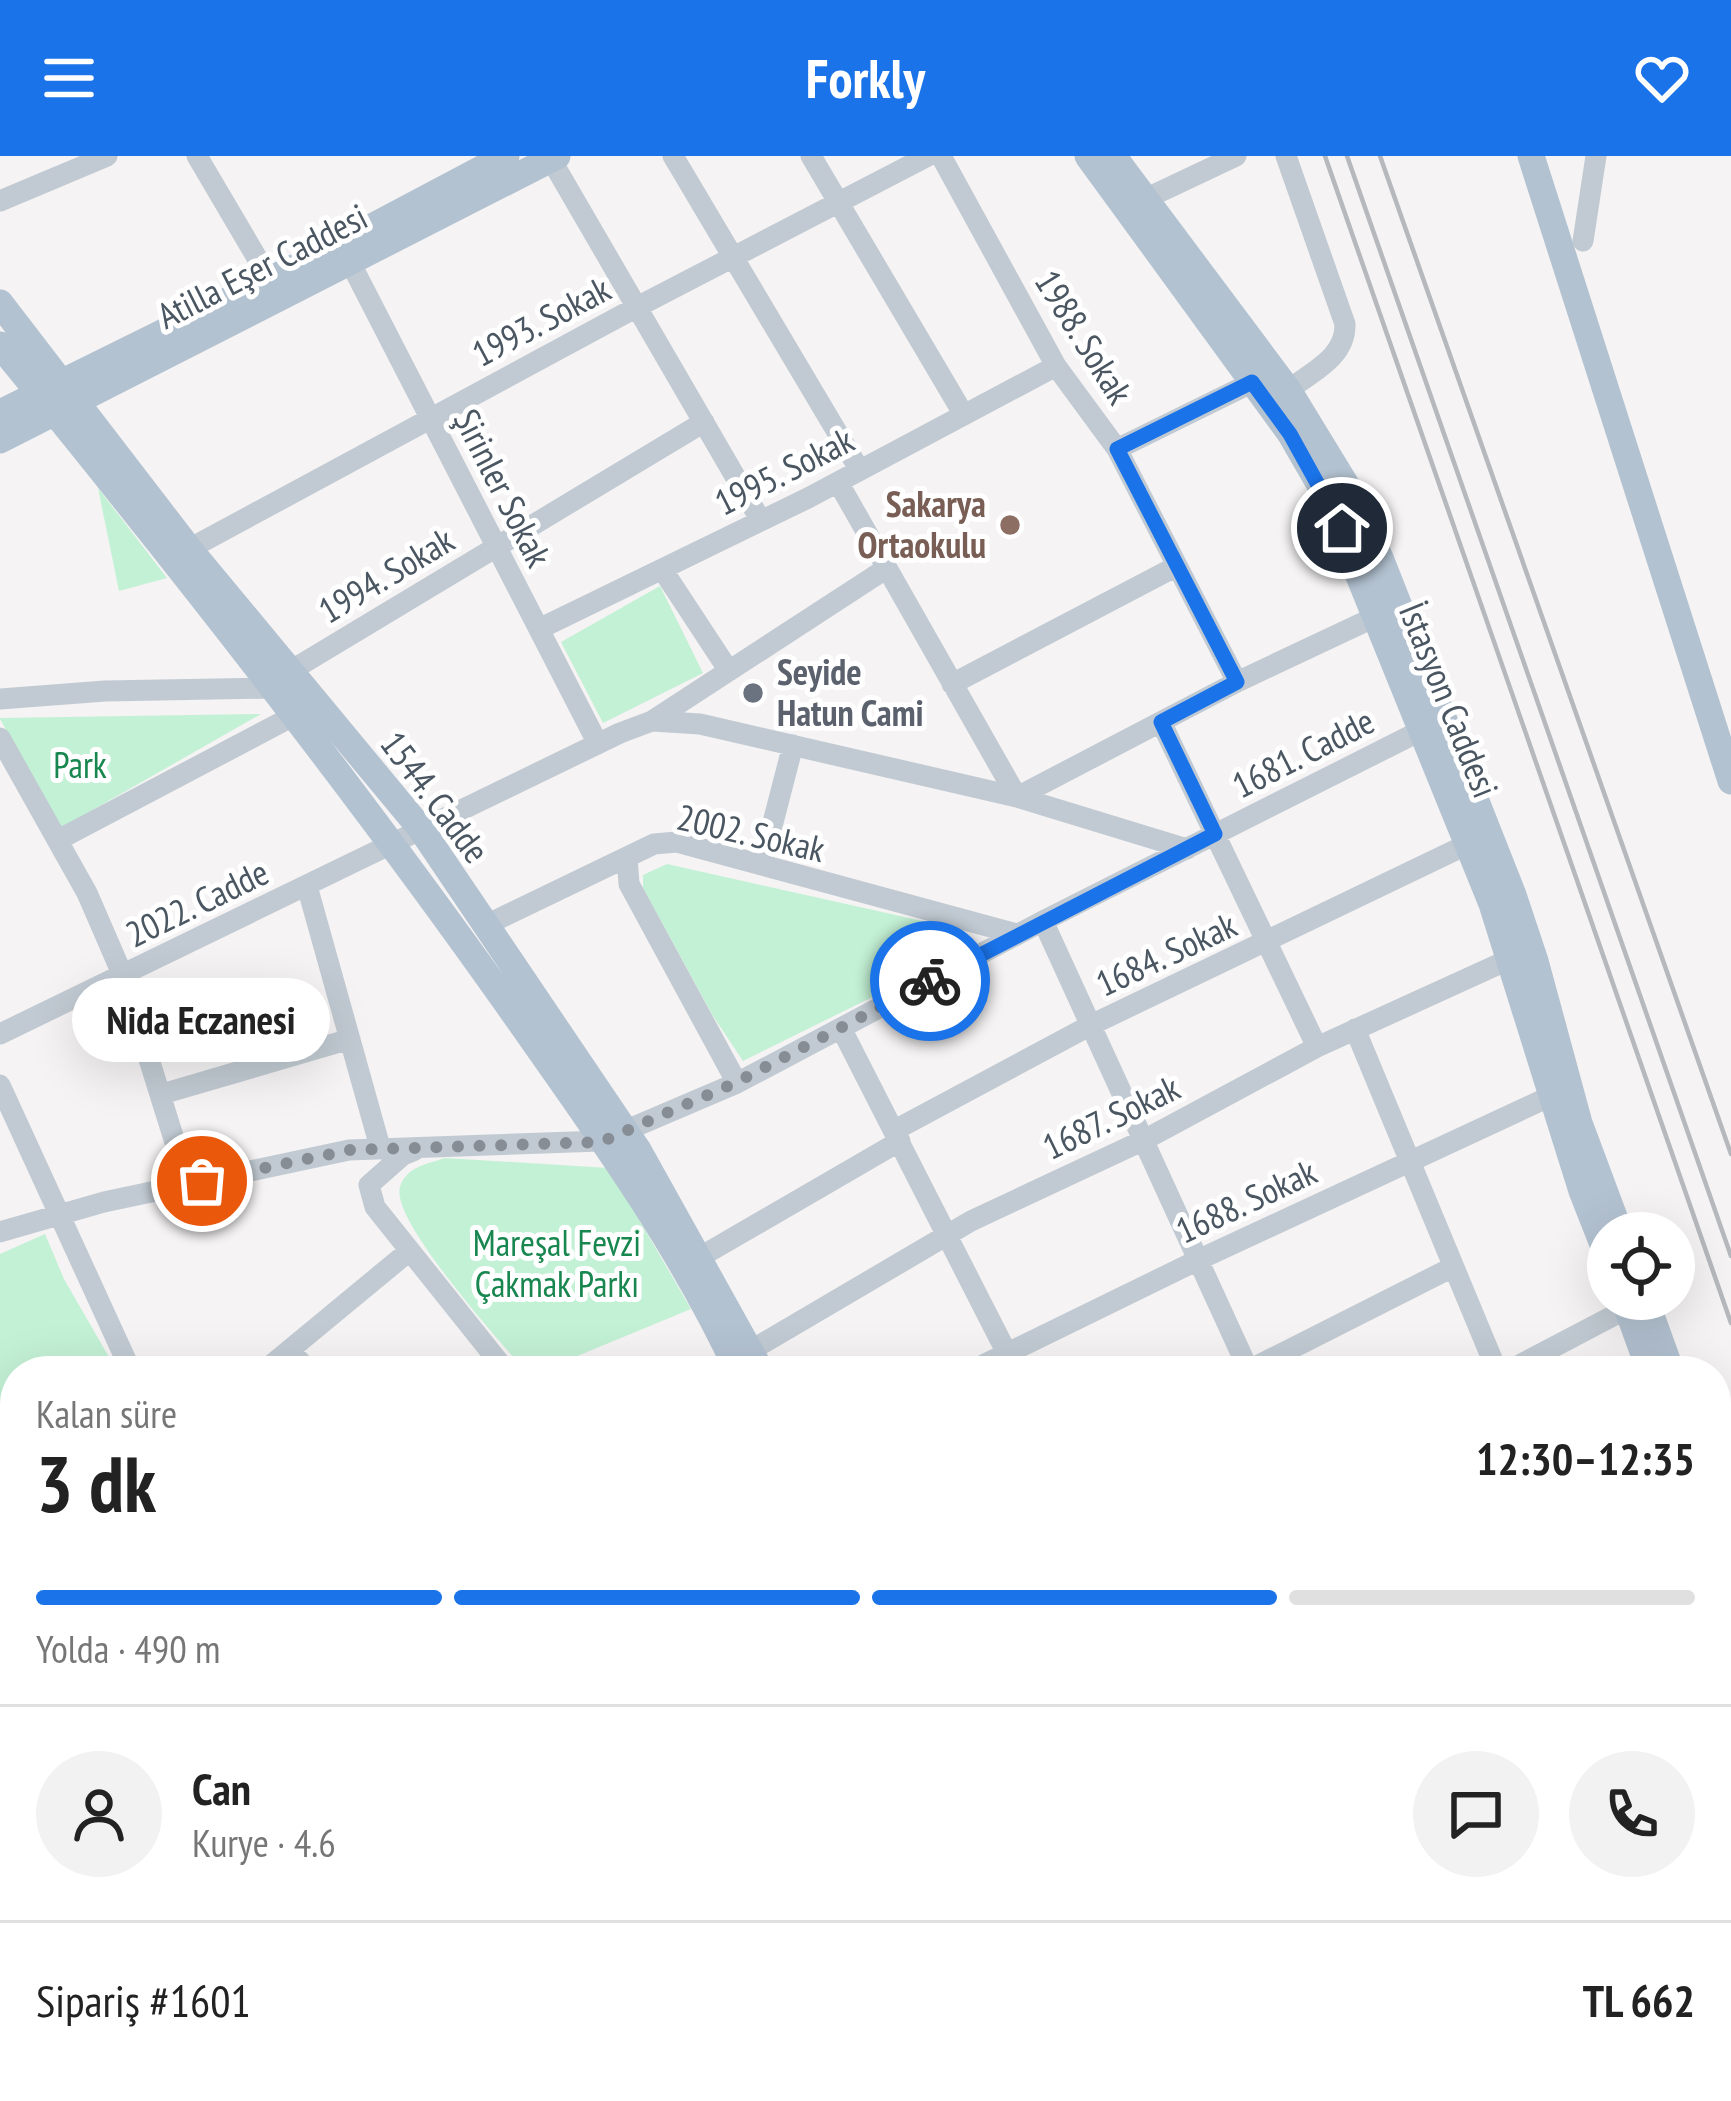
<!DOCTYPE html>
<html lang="tr">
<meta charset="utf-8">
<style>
body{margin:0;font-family:"PT Sans Narrow",sans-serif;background:#f2f2f2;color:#222;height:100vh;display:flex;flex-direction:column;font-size:45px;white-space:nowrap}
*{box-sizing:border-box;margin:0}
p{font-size:39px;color:#767676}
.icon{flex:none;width:66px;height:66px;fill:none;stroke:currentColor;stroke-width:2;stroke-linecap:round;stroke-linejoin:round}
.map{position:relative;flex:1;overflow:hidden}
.side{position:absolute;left:0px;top:1200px;width:1731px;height:747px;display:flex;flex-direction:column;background:#fff;border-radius:48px 48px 0 0;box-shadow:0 12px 48px #0002}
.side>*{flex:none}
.buttons{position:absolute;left:1587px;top:1056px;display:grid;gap:24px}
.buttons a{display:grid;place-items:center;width:108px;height:108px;border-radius:50%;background:#fff;box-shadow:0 12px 48px #0002;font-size:60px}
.pin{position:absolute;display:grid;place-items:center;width:102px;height:102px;color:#fff;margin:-51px;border:6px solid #fff;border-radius:50%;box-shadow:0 3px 12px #0007}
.courier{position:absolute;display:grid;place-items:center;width:120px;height:120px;margin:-60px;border:9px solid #1a73e8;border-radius:50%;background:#fff;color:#222;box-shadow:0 3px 15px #0007}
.bubble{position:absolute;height:84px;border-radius:42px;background:#fff;box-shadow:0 12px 48px #0002;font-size:39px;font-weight:700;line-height:84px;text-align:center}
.headline em{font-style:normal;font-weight:700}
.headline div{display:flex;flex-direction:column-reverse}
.headline{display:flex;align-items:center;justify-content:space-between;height:204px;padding:0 36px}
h1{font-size:78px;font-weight:700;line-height:90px}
.bar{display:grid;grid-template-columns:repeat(4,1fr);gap:18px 12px;align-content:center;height:144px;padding:0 36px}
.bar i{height:15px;border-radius:9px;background:#e0e0e0}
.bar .current{background:#1a73e8}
.bar p{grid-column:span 4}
.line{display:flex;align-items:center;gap:30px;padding:0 36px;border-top:3px solid #e0e0e0}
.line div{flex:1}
.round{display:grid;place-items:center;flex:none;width:126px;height:126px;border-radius:63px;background:#f2f2f2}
header{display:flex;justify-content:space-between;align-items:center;height:156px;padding:0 36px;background:#1a73e8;color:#fff;font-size:54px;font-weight:700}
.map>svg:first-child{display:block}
.green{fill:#c3f1d5}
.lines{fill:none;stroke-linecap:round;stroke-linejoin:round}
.minor{stroke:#c1cad2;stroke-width:21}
.major{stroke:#b3c2d1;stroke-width:27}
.rail{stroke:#b5b8bd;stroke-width:4.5}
.done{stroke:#868d94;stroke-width:12;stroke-dasharray:0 21.6}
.route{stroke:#1a73e8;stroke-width:15}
.education-dot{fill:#8d6e63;stroke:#fff;stroke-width:4.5}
.worship-dot{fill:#6b7280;stroke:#fff;stroke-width:4.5}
.labels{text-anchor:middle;stroke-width:10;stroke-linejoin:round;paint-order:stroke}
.street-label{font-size:36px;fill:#4a5661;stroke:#fff}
.education-label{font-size:36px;font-weight:bold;fill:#785e54;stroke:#fff;text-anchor:end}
.worship-label{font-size:36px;font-weight:bold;fill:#5b616d;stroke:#fff;text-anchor:start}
.park-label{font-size:36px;fill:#17864f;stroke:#fff}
</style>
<header><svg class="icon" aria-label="menu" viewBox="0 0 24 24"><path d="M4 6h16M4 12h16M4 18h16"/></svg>Forkly<svg class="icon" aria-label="heart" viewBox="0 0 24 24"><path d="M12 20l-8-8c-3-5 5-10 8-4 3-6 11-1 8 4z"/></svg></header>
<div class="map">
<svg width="1731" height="1945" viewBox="0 0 1731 1945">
<rect width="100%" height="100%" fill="#f5f3f3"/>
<!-- green -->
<path class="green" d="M 98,332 L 167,422 L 119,435 Z
M 660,430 L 703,517 L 603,567 L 561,486 Z
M 261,558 L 61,672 L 0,563 L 0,562 Z
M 667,708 L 927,766 L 930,782 L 921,817 L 743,905 L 713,860 L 643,732 L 643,719 Z
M 445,1002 L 609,1012 L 691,1153 L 541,1215 L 525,1215 C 501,1186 390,1064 400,1031 C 406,1011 427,1008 445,1002 Z
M 45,1078 L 64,1123 L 117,1215 L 15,1215 L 15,1399 L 0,1410 L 0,1098 Z"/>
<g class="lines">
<!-- minor -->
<path class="minor" d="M 197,0 L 270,124
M 549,0 L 761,365
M 673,0 L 859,313
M 811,0 L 964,259
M 941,0 L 1056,210 L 1117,293 L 1237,526
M 1286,0 L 1345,168 C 1346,201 1312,216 1288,234
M 1145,43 L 1236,0
M 0,45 L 107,0
M 1583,85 L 1596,0
M 350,106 L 598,588
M 1117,293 L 1253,226
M 838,326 L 1017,641 L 1237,526 L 1377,460
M 189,393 L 637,151 L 928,0
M 662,413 L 729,515
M 539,473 L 808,342 L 1056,210
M 287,517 L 704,266
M 952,528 L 1177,410
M 0,543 L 105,535 L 276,532
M 652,565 L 887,412
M 1161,566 L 1317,891
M 0,582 L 87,737 L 123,820 L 188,1028
M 58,684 L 297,558
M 627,701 L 629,728 L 737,927
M 762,709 L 793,589
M 307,730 L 380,991
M 1043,765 L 1249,1215
M 484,770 L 654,688 L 677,686 L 1017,778
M 841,872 L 1016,1215
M 1355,873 L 1497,1215
M 0,878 L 620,577 L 652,565 L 700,568 L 1017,641 L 1187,693
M 0,929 L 131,1215
M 162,938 L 350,883
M 895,974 L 1091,869 L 1468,688
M 415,994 L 403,999 L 369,1029 L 375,1051 L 506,1215
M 0,1076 L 104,1046 L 349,994 L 601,985 L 737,927 L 1043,765 L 1422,574
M 700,1101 L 900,985
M 289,1194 L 309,1215
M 750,1195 L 971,1065 L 1144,984 L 1317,891 L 1510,803
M 264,1215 L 408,1096
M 971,1215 L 1198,1104 L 1551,940
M 1247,1215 L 1453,1111
M 1508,1215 L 1628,1152
M 0,1433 L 15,1420
M 1716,1470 L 1731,1463
M 0,1528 L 15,1541
M 1716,1586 L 1731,1578
M 0,1603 L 15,1590
M 0,1734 L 15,1751
M 0,1847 L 15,1832
M 1716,1902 L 1731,1932
M 359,1932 L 367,1945
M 699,1932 L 708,1945
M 868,1932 L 873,1945
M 1493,1932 L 1500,1945
M 1613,1932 L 1620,1945
M 119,1945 L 145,1932
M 269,1945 L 286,1932
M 458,1945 L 475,1932
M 627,1945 L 643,1932
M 909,1945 L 938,1932"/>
<!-- major -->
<path class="major" d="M 1088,0 L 1290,277 L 1327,341 L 1492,748 L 1582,1035 L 1608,1101
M 1113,0 L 1288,234 L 1346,329 L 1380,402 L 1513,739 L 1535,805 L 1579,967 L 1620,1077
M 1531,0 L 1731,625
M 0,147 L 189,393 L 421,673 L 638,994 L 761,1215
M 0,189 C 175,403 346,620 506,846 C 589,964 677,1083 738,1215
M 0,257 L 306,106 L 506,0
M 0,284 L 557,0
M 1624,1143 L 1650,1215
M 1645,1143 L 1671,1215
M 1716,1343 L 1731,1385
M 1716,1401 L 1731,1452
M 1716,1762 L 1731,1755
M 1716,1799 L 1731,1791
M 1099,1932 L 1105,1945
M 1126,1932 L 1132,1945
M 1400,1945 L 1425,1932
M 1441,1945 L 1464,1932"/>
<!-- rail -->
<path class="rail" d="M 1325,0 L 1731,1167
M 1347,0 L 1731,1100
M 1380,0 L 1731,998"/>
</g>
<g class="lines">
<!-- done -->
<path class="done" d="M 202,1025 L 350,994 L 601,986 L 737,926 L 930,825"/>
<!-- route -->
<path class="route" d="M 930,825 L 1215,678 L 1161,566 L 1237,526 L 1117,293 L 1252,226 L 1290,278 L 1342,372"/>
</g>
<!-- markers -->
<circle class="education-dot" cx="1010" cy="369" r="12"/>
<circle class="worship-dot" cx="753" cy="537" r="12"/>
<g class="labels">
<!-- street labels -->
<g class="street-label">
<text transform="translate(262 110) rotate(-27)" y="13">Atilla Eşer Caddesi</text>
<text transform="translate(541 165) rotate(-28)" y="13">1993. Sokak</text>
<text transform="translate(1084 181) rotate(58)" y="13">1988. Sokak</text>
<text transform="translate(784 315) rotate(-27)" y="13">1995. Sokak</text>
<text transform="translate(503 332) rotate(63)" y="13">Şirinler Sokak</text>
<text transform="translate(386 419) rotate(-31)" y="13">1994. Sokak</text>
<text transform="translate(1449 544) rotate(68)" y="13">İstasyon Caddesi</text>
<text transform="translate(1303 597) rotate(-27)" y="13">1681. Cadde</text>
<text transform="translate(435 641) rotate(53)" y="13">1544. Cadde</text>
<text transform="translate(751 677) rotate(13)" y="13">2002. Sokak</text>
<text transform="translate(197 747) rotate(-26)" y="13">2022. Cadde</text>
<text transform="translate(1166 798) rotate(-25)" y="13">1684. Sokak</text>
<text transform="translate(1111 961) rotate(-26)" y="13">1687. Sokak</text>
<text transform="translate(1246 1045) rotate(-25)" y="13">1688. Sokak</text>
</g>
<!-- education labels -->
<g class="education-label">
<text x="986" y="361">Sakarya<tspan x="986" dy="41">Ortaokulu</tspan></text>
</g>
<!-- worship labels -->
<g class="worship-label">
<text x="777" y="529">Seyide<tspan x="777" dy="41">Hatun Cami</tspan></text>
</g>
<!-- park labels -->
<g class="park-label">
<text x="80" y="622">Park</text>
<text x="557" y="1100">Mareşal Fevzi<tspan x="557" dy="41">Çakmak Parkı</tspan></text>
</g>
</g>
</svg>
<div class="buttons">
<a><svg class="icon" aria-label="locate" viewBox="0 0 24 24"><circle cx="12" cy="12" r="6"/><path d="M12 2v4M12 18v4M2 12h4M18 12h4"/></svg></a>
</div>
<div class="pin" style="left:202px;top:1025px;background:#ea580c"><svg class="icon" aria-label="bag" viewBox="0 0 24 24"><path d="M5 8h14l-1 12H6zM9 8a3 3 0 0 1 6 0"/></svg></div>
<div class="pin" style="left:1342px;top:372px;background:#1f2937"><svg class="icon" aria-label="home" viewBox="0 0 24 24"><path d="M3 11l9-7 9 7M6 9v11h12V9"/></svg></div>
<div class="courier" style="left:930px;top:825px"><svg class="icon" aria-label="bike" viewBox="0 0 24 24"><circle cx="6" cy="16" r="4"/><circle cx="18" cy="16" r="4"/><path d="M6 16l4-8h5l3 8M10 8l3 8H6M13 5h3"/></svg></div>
<div class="bubble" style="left:72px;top:822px;width:258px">Nida Eczanesi</div>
<section class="side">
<div class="headline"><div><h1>3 dk</h1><p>Kalan süre</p></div><em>12:30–12:35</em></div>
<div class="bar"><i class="current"></i><i class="current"></i><i class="current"></i><i></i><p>Yolda · 490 m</p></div>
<div class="line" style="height:216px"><a class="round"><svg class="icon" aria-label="person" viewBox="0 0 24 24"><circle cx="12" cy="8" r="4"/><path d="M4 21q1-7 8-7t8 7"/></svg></a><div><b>Can</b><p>Kurye · 4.6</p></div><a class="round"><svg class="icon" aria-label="chat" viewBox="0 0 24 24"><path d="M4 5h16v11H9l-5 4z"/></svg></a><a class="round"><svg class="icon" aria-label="phone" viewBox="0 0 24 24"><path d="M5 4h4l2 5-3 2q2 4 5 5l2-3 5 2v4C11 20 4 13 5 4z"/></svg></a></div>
<div class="line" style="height:156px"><div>Sipariş #1601</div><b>TL 662</b></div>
</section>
</div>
